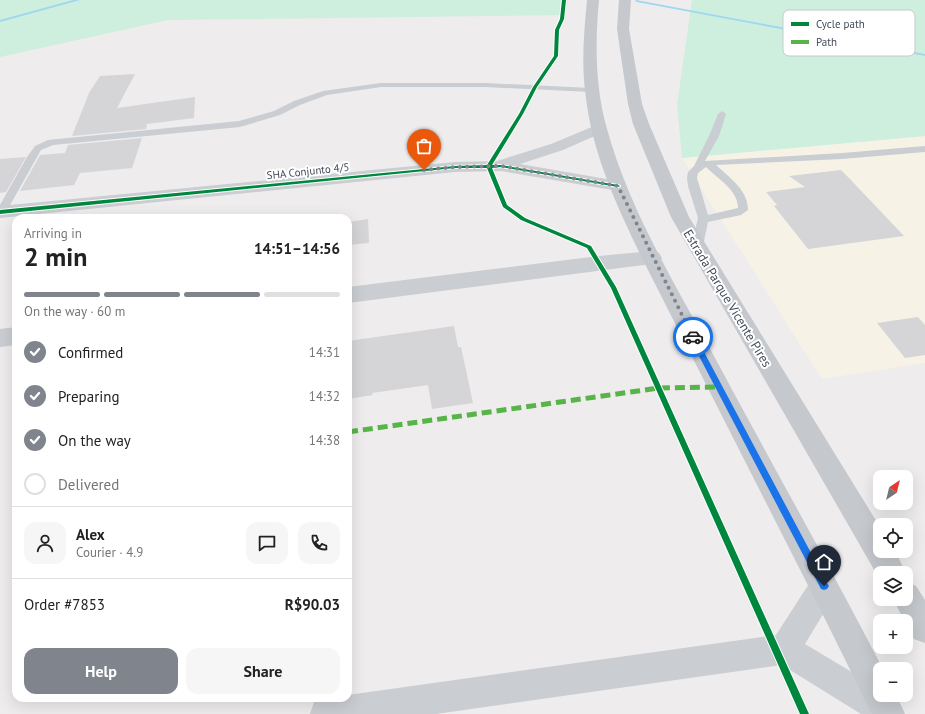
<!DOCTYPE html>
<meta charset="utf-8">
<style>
body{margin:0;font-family:"PT Sans",sans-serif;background:#f6f6f6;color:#222;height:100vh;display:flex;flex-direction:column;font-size:15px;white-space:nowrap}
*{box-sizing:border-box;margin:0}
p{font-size:13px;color:#767676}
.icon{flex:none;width:22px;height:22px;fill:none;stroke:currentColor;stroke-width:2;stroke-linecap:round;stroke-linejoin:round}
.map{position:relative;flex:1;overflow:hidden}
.drawer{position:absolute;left:12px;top:214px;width:340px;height:488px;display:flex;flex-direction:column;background:#fff;border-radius:12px;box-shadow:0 4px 16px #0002}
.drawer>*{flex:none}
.needle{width:26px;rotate:35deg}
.buttons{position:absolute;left:873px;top:470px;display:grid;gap:8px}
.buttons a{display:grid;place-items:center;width:40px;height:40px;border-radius:8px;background:#fff;box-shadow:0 4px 16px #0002;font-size:20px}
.pin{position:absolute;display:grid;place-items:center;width:34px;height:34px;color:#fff;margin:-41px -17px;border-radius:50% 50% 50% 0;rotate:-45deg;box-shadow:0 0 4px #0007}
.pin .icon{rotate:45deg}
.courier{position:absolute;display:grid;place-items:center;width:40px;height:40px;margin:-20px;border:3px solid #1a73e8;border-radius:50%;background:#fff;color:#222;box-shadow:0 1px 5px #0007}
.head em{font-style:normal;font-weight:600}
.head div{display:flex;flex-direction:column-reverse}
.head{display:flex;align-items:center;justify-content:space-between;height:68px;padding:0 12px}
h1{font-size:26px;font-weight:600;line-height:30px}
.bar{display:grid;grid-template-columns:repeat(4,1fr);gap:6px 4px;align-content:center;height:48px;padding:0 12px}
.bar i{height:5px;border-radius:3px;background:#e0e0e0}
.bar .current{background:#7f848d}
.bar p{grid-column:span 4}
.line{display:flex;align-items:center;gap:10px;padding:0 12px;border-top:1px solid #e0e0e0}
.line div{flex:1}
.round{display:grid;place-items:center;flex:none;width:42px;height:42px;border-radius:12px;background:#f6f6f6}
ol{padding:0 12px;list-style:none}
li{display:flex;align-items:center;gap:12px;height:44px}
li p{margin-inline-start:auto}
li .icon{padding:4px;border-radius:50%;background:#7f848d;color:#fff;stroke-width:4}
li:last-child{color:#767676}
li i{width:22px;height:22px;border:2px solid #e0e0e0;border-radius:50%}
.cta{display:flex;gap:8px;margin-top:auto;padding:8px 12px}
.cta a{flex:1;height:46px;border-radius:12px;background:#7f848d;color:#fff;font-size:16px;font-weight:600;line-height:46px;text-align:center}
.cta a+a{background:#f6f6f6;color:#222}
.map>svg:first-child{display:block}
.commercial{fill:#f6f3e6}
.green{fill:#ceefde}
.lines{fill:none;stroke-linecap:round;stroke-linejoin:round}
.stream{fill:#9fd6f0;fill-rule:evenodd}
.building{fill:#d5d4d7}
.service{fill:#cacdd1;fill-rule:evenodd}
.minor{fill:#cacdd1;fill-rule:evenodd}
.tertiary{fill:#cacdd1;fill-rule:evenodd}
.primary{fill:#c5c8cd;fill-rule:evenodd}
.quiet{stroke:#57b448;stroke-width:5;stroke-dasharray:10 5;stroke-linecap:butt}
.cycleway-casing{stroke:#fff;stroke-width:2}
.cycleway{fill:#00873e;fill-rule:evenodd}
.route{fill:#1a73e8}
.done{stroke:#7f848d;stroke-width:4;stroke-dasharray:0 7.2}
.labels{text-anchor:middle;stroke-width:4;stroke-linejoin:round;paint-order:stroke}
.far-street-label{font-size:11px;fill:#434c5a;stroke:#fff}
.street-label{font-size:13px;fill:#434c5a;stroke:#fff}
.key{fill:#fff;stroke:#c7c9ce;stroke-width:1}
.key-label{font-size:11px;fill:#434c5a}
</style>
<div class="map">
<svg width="925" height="714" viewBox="0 0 925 714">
<rect width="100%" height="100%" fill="#eeecec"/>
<!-- commercial -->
<path class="commercial" d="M 925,136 L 925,363 L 822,379 L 682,158 Z"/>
<!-- green -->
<path class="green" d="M 0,0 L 568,0 L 565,15 L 168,20 L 0,57 Z
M 692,0 L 925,0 L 925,136 L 682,158 L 677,105 Z"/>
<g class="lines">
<!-- stream -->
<path class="stream" d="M 73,0 L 80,0 L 0,22 L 0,20 Z
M 636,0 L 925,54 L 925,56 L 637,2 L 635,1 Z"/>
</g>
<!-- building -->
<path class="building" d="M 135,74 L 117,108 L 195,97 L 194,118 L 147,124 L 146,129 L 72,136 L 89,93 L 100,76 Z
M 142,138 L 132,168 L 80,173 L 74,185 L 20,191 L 40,155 L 65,153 L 68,145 Z
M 26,157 L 6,192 L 0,193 L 0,159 Z
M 841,170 L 848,177 L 904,236 L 808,249 L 774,206 L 777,205 L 766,192 L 805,187 L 789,176 Z
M 368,219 L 369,243 L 348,245 L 348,222 Z
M 918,317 L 925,325 L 925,355 L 905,358 L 877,323 Z
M 454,326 L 458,347 L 461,347 L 473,403 L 432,409 L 428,385 L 372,393 L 373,395 L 348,399 L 348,341 Z"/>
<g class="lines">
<!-- service -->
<path class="service" d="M 381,83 L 485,83 L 591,88 L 595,90 L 591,92 L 485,87 L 381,87 L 327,95 L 300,105 L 280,115 L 240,127 L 53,145 L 41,150 L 5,214 L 0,215 L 0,205 L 27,157 L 35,146 L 48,140 L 239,121 L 274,111 L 294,101 L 323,91 Z
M 722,111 L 726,114 L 719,136 L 705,161 L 842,153 L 925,146 L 925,152 L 842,159 L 716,165 C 730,178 748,190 748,210 L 741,215 L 708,222 L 703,246 L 701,249 L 693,249 L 691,246 L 698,218 L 688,186 L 687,178 L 688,172 L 694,166 L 709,136 L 718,114 ZM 706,167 C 718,179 738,190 738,208 L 708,215 L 697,178 L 698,173 Z"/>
<!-- minor -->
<path class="minor" d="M 652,251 L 659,253 L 662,258 L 659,263 L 348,303 L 348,287 L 599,256 Z
M 16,327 L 16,345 L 0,347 L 0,329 Z
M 824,572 L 834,576 L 838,586 L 834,596 L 805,644 L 880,689 L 880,695 C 896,695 898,698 904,712 L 903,714 L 861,714 L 782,665 L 436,714 L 310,714 L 314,702 L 325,698 L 348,698 L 348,695 L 776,635 L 814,576 Z"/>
<!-- tertiary -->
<path class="tertiary" d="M 599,124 L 604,126 L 607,129 L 604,132 L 563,150 L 520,164 L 618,181 L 624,182 L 626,186 L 624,190 L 618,191 L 501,171 L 455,172 L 0,218 L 0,206 L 455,162 L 497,161 L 551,144 Z"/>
<!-- primary -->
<path class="primary" d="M 587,0 L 599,0 C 595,43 595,87 607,129 C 628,205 669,274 707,343 C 765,452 826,559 883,669 L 880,669 L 880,695 L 896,695 L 905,714 L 872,714 L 821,611 L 648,270 C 621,215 593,158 586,98 C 581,65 584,32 587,0 Z
M 619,0 L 631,0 L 629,29 L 642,104 L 649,124 L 689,217 L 880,527 L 880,551 L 895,551 L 906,573 L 906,574 L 880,573 L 880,580 L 671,217 L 633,124 L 628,104 L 617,29 Z
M 906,581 L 916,586 L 925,600 L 925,643 L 914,639 L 893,599 L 906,599 Z"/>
<!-- quiet -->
<path class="quiet" d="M 348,432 L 659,388 L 718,387"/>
<defs>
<path id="cycleway" d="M 562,0 L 566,0 L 564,19 L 559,30 L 558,56 L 537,87 L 523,114 L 492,165 L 501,165 L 618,185 L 620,186 L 618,187 L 501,167 L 492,168 L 507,205 L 525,218 L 591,246 L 616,287 L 809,714 L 800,714 L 611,288 L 587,248 L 521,220 L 503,207 L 487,168 L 455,168 L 0,214 L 0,210 L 455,166 L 487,165 L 519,114 L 533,87 L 554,56 L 555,30 L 560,19 Z"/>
</defs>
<!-- cycleway casing -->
<use href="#cycleway" class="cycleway-casing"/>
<!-- cycleway -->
<use href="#cycleway" class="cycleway"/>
</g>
<!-- route -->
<path class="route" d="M 690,335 L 695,335 L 827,583 L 829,586 L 827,589 L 824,590 L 821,589 L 689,337 Z"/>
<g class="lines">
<!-- done -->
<path class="done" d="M 424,170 L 455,167 L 501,166 L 618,186 L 693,337"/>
</g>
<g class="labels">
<!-- far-street labels -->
<g class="far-street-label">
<text transform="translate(308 171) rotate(-6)" y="4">SHA Conjunto 4/5</text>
</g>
<!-- street labels -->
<g class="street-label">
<text transform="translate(728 298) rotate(59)" y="5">Estrada Parque Vicente Pires</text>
</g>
</g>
<!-- legend -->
<rect x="783" y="10" width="132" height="46" rx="6" class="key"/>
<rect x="791" y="22" width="18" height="4" fill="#00873e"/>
<rect x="791" y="40" width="18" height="4" fill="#57b448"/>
<g class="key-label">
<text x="816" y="28">Cycle path</text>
<text x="816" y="46">Path</text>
</g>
</svg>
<div class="buttons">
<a><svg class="needle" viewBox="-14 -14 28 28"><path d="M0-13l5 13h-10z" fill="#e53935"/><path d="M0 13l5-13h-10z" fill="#767676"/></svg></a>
<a><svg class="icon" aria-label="locate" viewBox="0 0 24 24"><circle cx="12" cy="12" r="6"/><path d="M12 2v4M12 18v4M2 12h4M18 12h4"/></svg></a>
<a><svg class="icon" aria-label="layers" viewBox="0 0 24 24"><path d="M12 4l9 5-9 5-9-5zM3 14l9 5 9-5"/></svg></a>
<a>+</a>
<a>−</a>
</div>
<div class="pin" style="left:424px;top:170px;background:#ea580c"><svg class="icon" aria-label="bag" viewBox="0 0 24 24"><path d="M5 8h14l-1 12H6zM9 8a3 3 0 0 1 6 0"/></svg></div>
<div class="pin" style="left:824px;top:586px;background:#1f2937"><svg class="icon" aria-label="home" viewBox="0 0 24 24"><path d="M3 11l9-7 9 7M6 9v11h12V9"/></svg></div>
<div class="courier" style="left:693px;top:337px"><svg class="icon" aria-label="car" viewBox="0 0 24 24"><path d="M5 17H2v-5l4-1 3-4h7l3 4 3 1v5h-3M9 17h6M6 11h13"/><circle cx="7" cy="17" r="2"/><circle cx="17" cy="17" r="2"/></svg></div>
<section class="drawer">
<div class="head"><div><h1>2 min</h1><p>Arriving in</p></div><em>14:51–14:56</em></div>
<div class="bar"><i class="current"></i><i class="current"></i><i class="current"></i><i></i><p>On the way · 60 m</p></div>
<ol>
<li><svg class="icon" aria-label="check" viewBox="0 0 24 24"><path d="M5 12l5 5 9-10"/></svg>Confirmed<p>14:31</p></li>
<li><svg class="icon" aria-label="check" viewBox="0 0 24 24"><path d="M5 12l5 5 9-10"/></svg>Preparing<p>14:32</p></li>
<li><svg class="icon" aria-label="check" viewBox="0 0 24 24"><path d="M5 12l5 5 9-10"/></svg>On the way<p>14:38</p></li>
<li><i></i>Delivered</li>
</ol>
<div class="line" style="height:72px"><a class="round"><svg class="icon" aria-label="person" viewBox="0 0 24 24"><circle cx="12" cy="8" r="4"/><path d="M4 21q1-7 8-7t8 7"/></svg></a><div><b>Alex</b><p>Courier · 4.9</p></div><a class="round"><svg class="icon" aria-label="chat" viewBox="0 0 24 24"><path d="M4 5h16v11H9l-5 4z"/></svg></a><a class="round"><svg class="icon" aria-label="phone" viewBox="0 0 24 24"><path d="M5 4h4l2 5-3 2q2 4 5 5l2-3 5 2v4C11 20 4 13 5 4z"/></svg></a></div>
<div class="line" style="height:52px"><div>Order #7853</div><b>R$90.03</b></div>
<div class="cta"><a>Help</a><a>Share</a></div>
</section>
</div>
